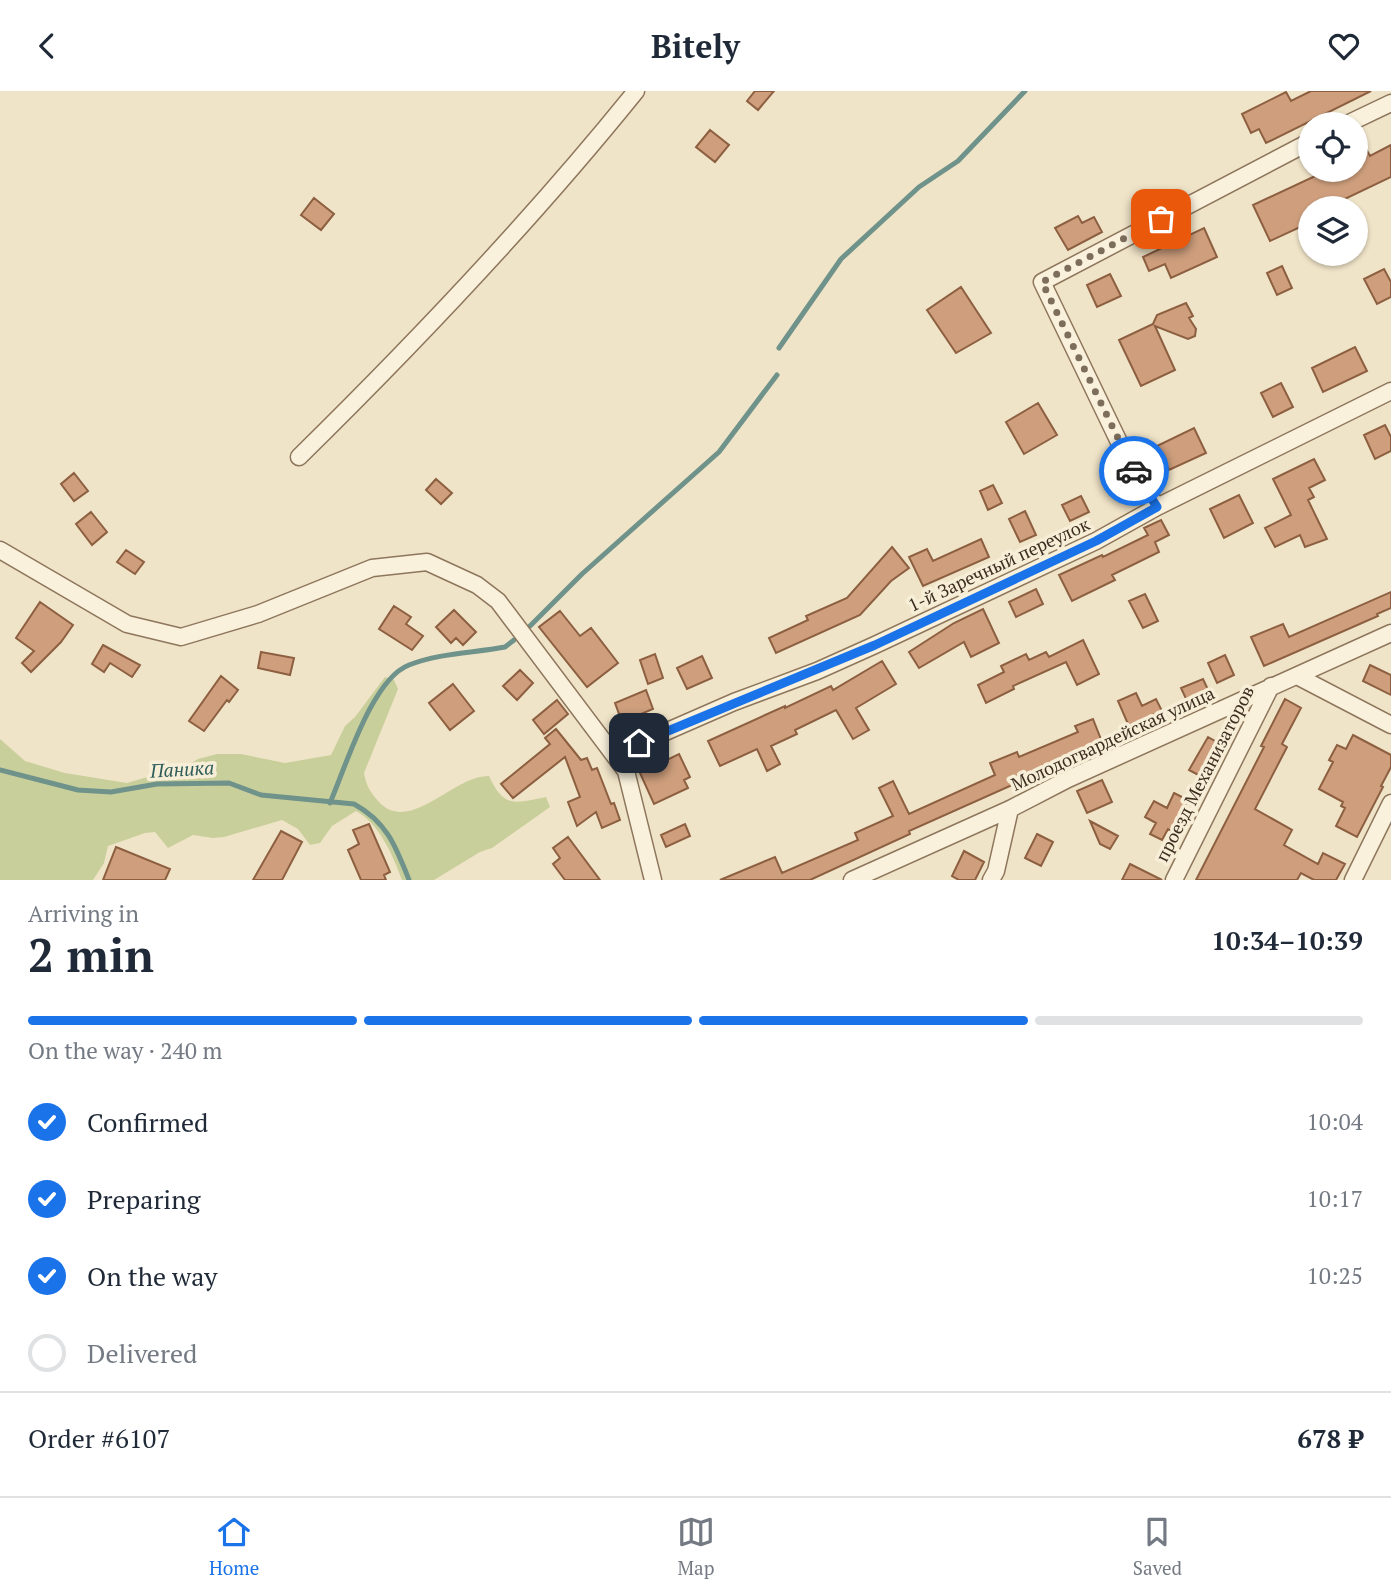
<!DOCTYPE html>
<meta charset="utf-8">
<style>
body{margin:0;font-family:"PT Serif",serif;background:#f2f2f3;color:#1f2937;height:100vh;display:flex;flex-direction:column;font-size:26px;white-space:nowrap}
*{box-sizing:border-box;margin:0}
p{font-size:23px;color:#747a83}
.icon{flex:none;width:38px;height:38px;fill:none;stroke:currentColor;stroke-width:2;stroke-linecap:round;stroke-linejoin:round}
.map{position:relative;height:789px;overflow:hidden}
.side{display:flex;flex-direction:column;background:#fff;flex:1}
.side>*{flex:none}
.controls{position:absolute;left:1298px;top:21px;display:grid;gap:14px}
.controls a{display:grid;place-items:center;width:70px;height:70px;border-radius:50%;background:#fff;box-shadow:0 2px 5px #0004;font-size:35px}
.pin{position:absolute;display:grid;place-items:center;width:60px;height:60px;color:#fff;margin:-30px;border-radius:14px;box-shadow:0 4px 10px #0006}
.courier{position:absolute;display:grid;place-items:center;width:70px;height:70px;margin:-35px;border:5px solid #1a73e8;border-radius:50%;background:#fff;color:#222;box-shadow:0 2px 9px #0007}
.summary em{font-style:normal;font-weight:800}
.summary div{display:flex;flex-direction:column-reverse}
.summary{display:flex;align-items:center;justify-content:space-between;height:119px;padding:0 28px}
h1{font-size:46px;font-weight:800;line-height:52px}
.bar{display:grid;grid-template-columns:repeat(4,1fr);gap:10px 7px;align-content:center;height:84px;padding:0 28px}
.bar i{height:9px;border-radius:5px;background:#e0e1e3}
.bar .active{background:#1a73e8}
.bar p{grid-column:span 4}
.line{display:flex;align-items:center;gap:18px;padding:0 28px;border-top:2px solid #e0e1e3}
.line div{flex:1}
ol{padding:0 28px;list-style:none}
li{display:flex;align-items:center;gap:21px;height:77px}
li p{margin-inline-start:auto}
li .icon{padding:7px;border-radius:50%;background:#1a73e8;color:#fff;stroke-width:4}
li:last-child{color:#747a83}
li i{width:38px;height:38px;border:4px solid #e0e1e3;border-radius:50%}
header{display:flex;justify-content:space-between;align-items:center;height:91px;padding:0 28px;background:#fff;font-size:32px;font-weight:800}
.dock{display:flex;justify-content:space-around;align-items:center;height:98px;border-top:2px solid #e0e1e3;background:#fff;font-size:19px;color:#747a83}
.dock a{display:grid;justify-items:center;gap:4px}
.dock .active{color:#1a73e8}
.map>svg:first-child{display:block}
.green{fill:#c9cf9b}
.lines{fill:none;stroke-linecap:round;stroke-linejoin:round}
.stream{stroke:#6f938a;stroke-width:5}
.building{fill:#cf9f7d;stroke:#8d5f41;stroke-width:2}
.street-casing{stroke:#8d765c;stroke-width:19}
.street{stroke:#faf1dc;stroke-width:16}
.done{stroke:#7c6e5b;stroke-width:7;stroke-dasharray:0 12.6}
.route{stroke:#1a73e8;stroke-width:9}
.labels{text-anchor:middle;stroke-width:7;stroke-linejoin:round;paint-order:stroke}
.street-label{font-size:18px;fill:#3d2e20;stroke:#f7eed8}
.water-label{font-size:19px;font-style:italic;fill:#2f5d5a;stroke:#f7eed8}
</style>
<header><svg class="icon" aria-label="back" viewBox="0 0 24 24"><path d="M15 5l-7 7 7 7"/></svg>Bitely<svg class="icon" aria-label="heart" viewBox="0 0 24 24"><path d="M12 20l-8-8c-3-5 5-10 8-4 3-6 11-1 8 4z"/></svg></header>
<div class="map">
<svg width="1391" height="789" viewBox="0 0 1391 789">
<rect width="100%" height="100%" fill="#f0e4c8"/>
<!-- green -->
<path class="green" d="M 385,586 L 394,589 L 398,598 L 364,682 C 366,695 371,702 379,711 C 410,744 454,684 489,685 C 504,718 515,712 546,706 L 550,716 L 492,757 L 480,761 L 434,789 L 402,789 C 393,765 380,733 356,720 L 332,735 L 320,752 L 310,754 L 298,738 L 282,729 L 224,746 L 213,747 L 193,744 L 168,757 L 155,741 L 145,742 L 108,755 L 104,772 L 93,789 L 0,789 L 0,648 L 25,670 L 65,682 L 127,692 L 188,674 L 198,668 L 217,663 L 241,663 L 285,672 L 331,664 L 345,635 L 355,626 Z"/>
<g class="lines">
<!-- stream -->
<path class="stream" d="M 779,257 L 841,168 L 919,96 L 958,70 L 1025,0
M 530,535 L 582,483 L 719,361 L 777,284
M 0,679 L 78,699 L 111,701 L 157,693 L 229,692 L 261,704 L 354,713 C 387,731 396,756 409,789
M 330,712 C 346,675 372,588 409,574 C 439,562 473,562 505,556 L 514,549"/>
</g>
<!-- building -->
<path class="building" d="M 755,0 L 774,0 L 758,19 L 747,10 Z
M 1311,0 L 1371,0 L 1266,52 L 1259,38 L 1251,42 L 1242,23 L 1286,1 L 1291,10 Z
M 710,39 L 729,54 L 715,71 L 696,56 Z
M 1356,40 L 1370,65 L 1391,54 L 1391,86 L 1326,117 L 1311,117 L 1311,131 L 1270,150 L 1253,114 L 1328,79 L 1356,79 Z
M 314,107 L 334,123 L 321,139 L 301,124 Z
M 1078,125 L 1082,132 L 1094,126 L 1102,141 L 1068,159 L 1055,137 Z
M 1204,137 L 1217,166 L 1171,187 L 1165,173 L 1149,180 L 1143,166 Z
M 1282,175 L 1292,197 L 1277,204 L 1267,182 Z
M 1384,178 L 1391,191 L 1391,206 L 1377,213 L 1364,188 Z
M 1110,183 L 1121,205 L 1097,216 L 1087,194 Z
M 961,196 L 991,242 L 956,262 L 927,219 Z
M 1186,212 L 1193,225 L 1189,227 L 1196,238 L 1195,245 L 1188,248 L 1155,235 L 1175,279 L 1141,295 L 1119,249 L 1153,233 L 1157,224 Z
M 1355,256 L 1367,280 L 1323,301 L 1312,277 Z
M 1281,292 L 1293,316 L 1273,326 L 1261,302 Z
M 1038,312 L 1057,344 L 1024,363 L 1006,331 Z
M 1385,334 L 1391,346 L 1391,360 L 1375,368 L 1364,344 Z
M 1194,337 L 1206,362 L 1169,379 L 1157,355 Z
M 1314,368 L 1325,389 L 1309,397 L 1314,406 L 1308,409 L 1327,448 L 1305,456 L 1300,444 L 1275,456 L 1265,437 L 1291,424 L 1273,388 Z
M 74,382 L 88,400 L 74,410 L 61,393 Z
M 436,388 L 452,402 L 441,413 L 426,399 Z
M 993,394 L 1002,412 L 988,419 L 980,400 Z
M 1239,404 L 1253,432 L 1224,447 L 1210,418 Z
M 1081,405 L 1089,421 L 1070,430 L 1062,414 Z
M 1025,420 L 1036,444 L 1020,451 L 1009,428 Z
M 91,421 L 107,441 L 92,454 L 76,433 Z
M 1161,429 L 1169,444 L 1155,451 L 1159,461 L 1112,484 L 1115,489 L 1072,510 L 1059,484 L 1102,464 L 1103,466 L 1148,444 L 1144,437 Z
M 981,448 L 989,466 L 923,495 L 909,466 L 927,458 L 933,470 Z
M 892,456 L 909,477 L 891,490 L 860,524 L 776,562 L 769,547 L 808,529 L 806,525 L 847,507 Z
M 126,459 L 144,471 L 135,483 L 117,471 Z
M 1036,498 L 1043,513 L 1016,526 L 1009,511 Z
M 1391,501 L 1391,517 L 1377,523 L 1378,525 L 1264,575 L 1251,546 L 1283,533 L 1289,546 Z
M 1145,503 L 1158,530 L 1143,537 L 1129,510 Z
M 40,511 L 73,534 L 61,551 L 31,581 L 22,572 L 34,560 L 16,547 Z
M 394,515 L 411,526 L 406,533 L 423,545 L 412,559 L 379,538 Z
M 983,518 L 999,552 L 971,566 L 964,551 L 919,577 L 909,561 L 954,532 Z
M 454,519 L 476,541 L 463,554 L 456,547 L 451,552 L 436,536 Z
M 560,520 L 580,545 L 591,537 L 618,572 L 587,596 L 539,536 Z
M 1083,549 L 1099,583 L 1077,594 L 1066,571 L 1013,595 L 1014,598 L 986,612 L 978,594 L 1004,581 L 1001,575 L 1026,563 L 1029,569 L 1046,561 L 1049,566 Z
M 103,554 L 140,574 L 132,586 L 110,572 L 104,581 L 92,573 Z
M 261,561 L 294,567 L 290,584 L 258,577 Z
M 655,563 L 663,587 L 648,593 L 640,569 Z
M 1225,564 L 1234,584 L 1217,592 L 1208,572 Z
M 702,565 L 712,587 L 687,598 L 677,577 Z
M 882,570 L 896,593 L 856,617 L 869,639 L 853,648 L 836,619 L 795,639 L 797,643 L 771,655 L 780,673 L 767,680 L 757,658 L 720,675 L 708,650 L 785,615 L 785,617 L 831,595 L 833,599 Z
M 1370,574 L 1391,584 L 1391,604 L 1363,590 Z
M 520,579 L 533,592 L 517,609 L 503,595 Z
M 221,585 L 238,599 L 229,611 L 227,609 L 204,640 L 189,630 Z
M 1203,588 L 1210,603 L 1188,612 L 1181,597 Z
M 453,593 L 474,620 L 450,639 L 429,612 Z
M 646,599 L 653,618 L 622,631 L 615,612 Z
M 1136,602 L 1142,615 L 1156,608 L 1162,620 L 1148,626 L 1150,631 L 1131,640 L 1118,610 Z
M 1285,608 L 1301,617 L 1282,653 L 1287,656 L 1255,718 L 1292,739 L 1284,754 L 1318,773 L 1323,762 L 1345,773 L 1336,789 L 1314,789 L 1301,782 L 1297,789 L 1196,789 L 1264,656 L 1261,655 Z
M 557,609 L 568,623 L 544,643 L 533,629 Z
M 1093,628 L 1102,651 L 1027,684 L 1028,687 L 909,740 L 910,743 L 810,789 L 720,789 L 775,766 L 782,782 L 858,749 L 855,742 L 893,725 L 879,697 L 893,690 L 909,723 L 995,684 L 990,672 L 1017,661 L 1019,666 L 1078,641 L 1075,635 Z
M 556,638 L 581,669 L 587,667 L 592,679 L 597,677 L 611,713 L 614,712 L 620,729 L 602,737 L 596,721 L 577,735 L 568,711 L 580,706 L 565,666 L 513,707 L 501,693 L 550,653 L 545,647 Z
M 1353,644 L 1391,664 L 1391,676 L 1381,695 L 1383,696 L 1357,746 L 1336,735 L 1345,717 L 1341,715 L 1343,711 L 1319,698 L 1333,671 L 1329,669 L 1337,654 L 1346,658 Z
M 1208,646 L 1222,654 L 1204,687 L 1189,679 Z
M 679,663 L 690,686 L 684,689 L 688,697 L 654,713 L 640,682 Z
M 1102,689 L 1112,711 L 1087,722 L 1077,700 Z
M 1174,702 L 1188,709 L 1180,724 L 1186,727 L 1177,743 L 1168,738 L 1162,749 L 1150,743 L 1156,732 L 1145,726 L 1154,710 L 1167,717 Z
M 1090,730 L 1118,745 L 1110,758 L 1100,753 Z
M 369,733 L 390,781 L 384,784 L 386,789 L 361,789 L 348,759 L 359,753 L 353,739 Z
M 685,733 L 690,745 L 666,756 L 661,744 Z
M 281,740 L 302,751 L 282,789 L 253,789 Z
M 1037,743 L 1053,751 L 1041,775 L 1025,767 Z
M 568,746 L 600,789 L 565,789 L 553,773 L 560,767 L 553,757 Z
M 116,756 L 170,778 L 165,789 L 103,789 Z
M 964,760 L 984,771 L 975,789 L 959,789 L 952,785 Z
M 1130,773 L 1162,789 L 1122,789 Z"/>
<g class="lines">
<defs>
<path id="street" d="M 1347,33 L 1391,12
M 299,366 C 417,250 532,129 636,0
M 1157,416 L 1132,378 L 1042,191 L 1311,50
M 0,459 L 127,533 L 181,546 L 258,523 L 372,477 L 427,471 L 477,494 L 498,510 L 626,680 L 653,789
M 1297,585 L 1391,634
M 615,663 L 734,611 L 817,580 L 875,554 L 1096,450 L 1157,416 L 1391,300
M 852,789 L 1010,718 L 1068,688 L 1391,542
M 991,789 L 996,780 L 1010,718
M 1174,789 L 1271,595
M 1353,789 L 1391,712"/>
</defs>
<!-- street casing -->
<use href="#street" class="street-casing"/>
<!-- street -->
<use href="#street" class="street"/>
</g>
<g class="lines">
<!-- done -->
<path class="done" d="M 1134,380 L 1042,191 L 1161,128"/>
<!-- route -->
<path class="route" d="M 639,652 L 875,554 L 1096,450 L 1157,416 L 1134,380"/>
</g>
<g class="labels">
<!-- street labels -->
<g class="street-label">
<text transform="translate(999 474) rotate(-25)" y="6">1-й Заречный переулок</text>
<text transform="translate(1113 648) rotate(-25)" y="6">Молодогвардейская улица</text>
<text transform="translate(1205 683) rotate(-63)" y="6">проезд Механизаторов</text>
</g>
<!-- water labels -->
<g class="water-label">
<text transform="translate(182 678) rotate(-3)" y="7">Паника</text>
</g>
</g>
</svg>
<div class="controls">
<a><svg class="icon" aria-label="locate" viewBox="0 0 24 24"><circle cx="12" cy="12" r="6"/><path d="M12 2v4M12 18v4M2 12h4M18 12h4"/></svg></a>
<a><svg class="icon" aria-label="layers" viewBox="0 0 24 24"><path d="M12 4l9 5-9 5-9-5zM3 14l9 5 9-5"/></svg></a>
</div>
<div class="pin" style="left:1161px;top:128px;background:#ea580c"><svg class="icon" aria-label="bag" viewBox="0 0 24 24"><path d="M5 8h14l-1 12H6zM9 8a3 3 0 0 1 6 0"/></svg></div>
<div class="pin" style="left:639px;top:652px;background:#1f2937"><svg class="icon" aria-label="home" viewBox="0 0 24 24"><path d="M3 11l9-7 9 7M6 9v11h12V9"/></svg></div>
<div class="courier" style="left:1134px;top:380px"><svg class="icon" aria-label="car" viewBox="0 0 24 24"><path d="M5 17H2v-5l4-1 3-4h7l3 4 3 1v5h-3M9 17h6M6 11h13"/><circle cx="7" cy="17" r="2"/><circle cx="17" cy="17" r="2"/></svg></div>
</div>
<section class="side">
<div class="summary"><div><h1>2 min</h1><p>Arriving in</p></div><em>10:34–10:39</em></div>
<div class="bar"><i class="active"></i><i class="active"></i><i class="active"></i><i></i><p>On the way · 240 m</p></div>
<ol>
<li><svg class="icon" aria-label="check" viewBox="0 0 24 24"><path d="M5 12l5 5 9-10"/></svg>Confirmed<p>10:04</p></li>
<li><svg class="icon" aria-label="check" viewBox="0 0 24 24"><path d="M5 12l5 5 9-10"/></svg>Preparing<p>10:17</p></li>
<li><svg class="icon" aria-label="check" viewBox="0 0 24 24"><path d="M5 12l5 5 9-10"/></svg>On the way<p>10:25</p></li>
<li><i></i>Delivered</li>
</ol>
<div class="line" style="height:91px"><div>Order #6107</div><b>678 ₽</b></div>
</section>
<nav class="dock">
<a class="active"><svg class="icon" aria-label="home" viewBox="0 0 24 24"><path d="M3 11l9-7 9 7M6 9v11h12V9"/></svg>Home</a>
<a><svg class="icon" aria-label="map" viewBox="0 0 24 24"><path d="M3 6l6-2 6 2 6-2v14l-6 2-6-2-6 2zM9 4v14M15 6v14"/></svg>Map</a>
<a><svg class="icon" aria-label="saved" viewBox="0 0 24 24"><path d="M7 4h10v16l-5-4-5 4z"/></svg>Saved</a>
</nav>
